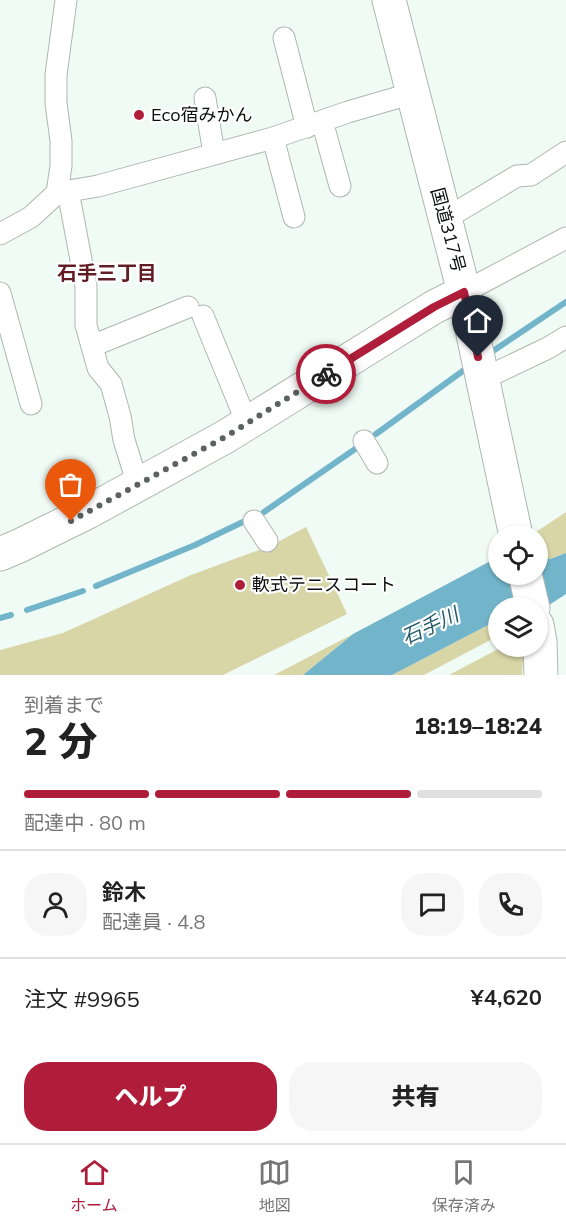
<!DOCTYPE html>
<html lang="ja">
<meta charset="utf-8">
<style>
body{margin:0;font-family:Mulish,"Noto Sans JP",sans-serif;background:#f6f6f6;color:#222;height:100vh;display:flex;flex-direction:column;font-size:22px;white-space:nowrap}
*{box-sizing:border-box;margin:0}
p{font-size:20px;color:#767676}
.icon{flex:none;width:33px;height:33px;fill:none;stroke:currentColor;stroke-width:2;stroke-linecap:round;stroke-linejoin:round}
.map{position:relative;height:675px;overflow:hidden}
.side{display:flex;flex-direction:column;background:#fff;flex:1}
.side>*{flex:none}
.tools{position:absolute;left:488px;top:525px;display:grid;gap:12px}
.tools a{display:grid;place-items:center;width:60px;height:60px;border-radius:50%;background:#fff;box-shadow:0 2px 4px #0004;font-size:30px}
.pin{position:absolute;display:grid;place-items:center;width:51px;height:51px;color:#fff;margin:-62px -26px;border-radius:50% 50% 50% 0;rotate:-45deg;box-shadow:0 0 6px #0007}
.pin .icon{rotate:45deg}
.courier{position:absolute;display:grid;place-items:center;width:60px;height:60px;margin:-30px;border:4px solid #b01d3a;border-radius:50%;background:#fff;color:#222;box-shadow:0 2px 8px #0007}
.summary em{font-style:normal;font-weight:800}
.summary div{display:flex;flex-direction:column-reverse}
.summary{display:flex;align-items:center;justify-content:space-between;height:102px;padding:0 24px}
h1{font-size:39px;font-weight:800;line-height:45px}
.bar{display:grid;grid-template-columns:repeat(4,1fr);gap:9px 6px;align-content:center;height:72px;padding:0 24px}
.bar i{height:8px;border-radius:4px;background:#e0e0e0}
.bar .on{background:#b01d3a}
.bar p{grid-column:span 4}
.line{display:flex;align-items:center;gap:15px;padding:0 24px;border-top:2px solid #e0e0e0}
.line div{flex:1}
.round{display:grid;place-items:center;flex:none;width:63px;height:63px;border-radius:24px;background:#f6f6f6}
.primary-button{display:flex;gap:12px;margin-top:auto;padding:12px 24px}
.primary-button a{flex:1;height:69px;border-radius:24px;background:#b01d3a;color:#fff;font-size:24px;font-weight:800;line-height:69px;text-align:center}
.primary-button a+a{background:#f6f6f6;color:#222}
.tab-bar{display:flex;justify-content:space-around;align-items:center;height:84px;border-top:2px solid #e0e0e0;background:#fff;font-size:16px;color:#767676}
.tab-bar a{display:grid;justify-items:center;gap:3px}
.tab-bar .on{color:#b01d3a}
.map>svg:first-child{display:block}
.green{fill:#d8d5a7}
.water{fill:#72b5ca}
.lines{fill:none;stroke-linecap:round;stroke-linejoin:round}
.stream{stroke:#72b5ca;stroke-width:6}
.street-casing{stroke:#adb7b2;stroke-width:23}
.primary-casing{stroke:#adb7b2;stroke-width:35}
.highway-casing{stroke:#adb7b2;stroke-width:35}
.street{stroke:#fff;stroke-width:21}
.primary{stroke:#fff;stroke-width:33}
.highway{stroke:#fff;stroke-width:33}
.done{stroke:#5c625f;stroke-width:6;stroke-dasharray:0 10.8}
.route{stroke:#b01d3a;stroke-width:8}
.poi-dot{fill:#b01d3a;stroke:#fff;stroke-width:2}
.labels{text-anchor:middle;stroke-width:4.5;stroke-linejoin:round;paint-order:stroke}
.poi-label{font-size:18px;fill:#0c0f0e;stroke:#fff;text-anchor:start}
.street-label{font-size:18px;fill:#0c0f0e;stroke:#fff}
.neighbourhood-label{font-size:20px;font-weight:bold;fill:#611c24;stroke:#fff}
.water-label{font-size:20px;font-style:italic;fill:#245b6b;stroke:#fff}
</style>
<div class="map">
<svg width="566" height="675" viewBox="0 0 566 675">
<rect width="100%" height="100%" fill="#f1fbf5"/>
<!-- green -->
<path class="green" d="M 566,512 L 566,553 L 550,559 L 537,558 L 537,536 L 530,536 Z
M 306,527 L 347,614 L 223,675 L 0,675 L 0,650 L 63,633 L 191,575 L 272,545 Z
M 494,622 L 498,623 L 498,636 L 424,675 L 392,675 Z
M 353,634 L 303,675 L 274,675 Z
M 502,647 L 524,647 L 522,675 L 449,675 Z"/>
<!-- water -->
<path class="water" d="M 566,553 L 566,594 L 537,613 L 537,608 L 498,608 L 498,623 L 494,622 L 392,675 L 303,675 L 353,634 L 498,557 L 498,574 L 537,574 L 537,558 L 550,559 Z"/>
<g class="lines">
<!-- stream -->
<path class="stream" d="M 487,355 L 566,302
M 376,434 L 471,365
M 264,512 L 358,447
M 96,586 L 195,545 L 249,519
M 27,610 L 83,591
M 0,618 L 11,615"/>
<defs>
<path id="street" d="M 284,38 L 307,127
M 205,98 L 214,154
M 322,121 L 340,186
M 273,138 L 294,217
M 68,191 L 86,286 L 86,325 L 98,368 L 111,384 L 120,416 L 124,440 L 138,485
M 57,193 L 61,166 L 61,141 L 56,103 L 56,75 L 66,0
M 445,219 L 517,176 L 531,175 L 566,152
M 0,234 L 31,217 L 57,193 L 98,186 L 273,138 L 348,112 L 413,93
M 464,292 L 566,238
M 0,293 L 31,404
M 203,316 L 247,423
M 92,346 L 188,307
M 483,379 L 548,348 L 566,337
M 364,441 L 377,463
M 254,521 L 267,541"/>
<path id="primary" d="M 464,292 L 516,536
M 525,574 L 533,608
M 537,625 L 540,642 L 541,675"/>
<path id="highway" d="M 0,554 L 19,546 L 88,512 L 225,437 L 434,307 L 464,292 L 389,0"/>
</defs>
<!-- street casing -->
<use href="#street" class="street-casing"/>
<!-- primary casing -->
<use href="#primary" class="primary-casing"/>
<!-- highway casing -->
<use href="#highway" class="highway-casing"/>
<!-- street -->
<use href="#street" class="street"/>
<!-- primary -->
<use href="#primary" class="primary"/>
<!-- highway -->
<use href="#highway" class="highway"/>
</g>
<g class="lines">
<!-- done -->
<path class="done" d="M 71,521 L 225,437 L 326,374"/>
<!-- route -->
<path class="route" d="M 326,374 L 434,307 L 464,292 L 478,357"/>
</g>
<!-- markers -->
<g class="poi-dot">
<circle cx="139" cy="115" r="6"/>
<circle cx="240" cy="585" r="6"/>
</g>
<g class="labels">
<!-- poi labels -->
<g class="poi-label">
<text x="151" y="121">Eco宿みかん</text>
<text x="252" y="591">軟式テニスコート</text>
</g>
<!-- street labels -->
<g class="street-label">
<text transform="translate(448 230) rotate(75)" y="6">国道317号</text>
</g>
<!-- neighbourhood labels -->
<g class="neighbourhood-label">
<text x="107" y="280">石手三丁目</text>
</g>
<!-- water labels -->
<g class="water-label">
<text transform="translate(430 626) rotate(-25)" y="7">石手川</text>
</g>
</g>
</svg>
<div class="tools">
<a><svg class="icon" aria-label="locate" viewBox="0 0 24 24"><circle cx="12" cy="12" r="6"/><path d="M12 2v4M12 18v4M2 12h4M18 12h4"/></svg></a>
<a><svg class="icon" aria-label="layers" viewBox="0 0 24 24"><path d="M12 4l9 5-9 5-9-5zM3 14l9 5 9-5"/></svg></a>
</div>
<div class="pin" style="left:71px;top:521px;background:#ea580c"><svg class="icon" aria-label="bag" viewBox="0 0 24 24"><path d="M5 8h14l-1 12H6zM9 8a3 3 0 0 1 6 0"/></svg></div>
<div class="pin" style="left:478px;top:357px;background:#1f2937"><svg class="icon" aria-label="home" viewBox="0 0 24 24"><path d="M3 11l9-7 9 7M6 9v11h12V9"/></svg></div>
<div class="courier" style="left:326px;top:374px"><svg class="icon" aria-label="bike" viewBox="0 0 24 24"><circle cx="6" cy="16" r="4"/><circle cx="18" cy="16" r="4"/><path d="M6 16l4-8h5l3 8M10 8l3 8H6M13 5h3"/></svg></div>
</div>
<section class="side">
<div class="summary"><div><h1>2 分</h1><p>到着まで</p></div><em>18:19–18:24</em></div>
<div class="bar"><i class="on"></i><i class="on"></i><i class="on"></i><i></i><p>配達中 · 80 m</p></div>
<div class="line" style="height:108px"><a class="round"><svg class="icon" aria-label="person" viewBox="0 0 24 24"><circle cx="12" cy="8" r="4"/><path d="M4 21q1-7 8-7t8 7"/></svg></a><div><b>鈴木</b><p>配達員 · 4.8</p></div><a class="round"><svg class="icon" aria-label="chat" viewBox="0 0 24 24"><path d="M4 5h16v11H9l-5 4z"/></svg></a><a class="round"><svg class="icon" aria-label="phone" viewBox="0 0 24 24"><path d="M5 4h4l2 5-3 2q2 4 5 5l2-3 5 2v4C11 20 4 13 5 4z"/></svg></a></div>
<div class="line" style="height:78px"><div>注文 #9965</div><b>¥4,620</b></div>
<div class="primary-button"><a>ヘルプ</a><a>共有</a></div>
</section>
<nav class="tab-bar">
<a class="on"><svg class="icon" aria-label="home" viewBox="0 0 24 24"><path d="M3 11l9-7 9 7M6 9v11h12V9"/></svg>ホーム</a>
<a><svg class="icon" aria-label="map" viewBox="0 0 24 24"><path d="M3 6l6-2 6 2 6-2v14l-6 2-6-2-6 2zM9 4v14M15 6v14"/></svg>地図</a>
<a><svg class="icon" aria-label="saved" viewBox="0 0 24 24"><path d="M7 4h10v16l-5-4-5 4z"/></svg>保存済み</a>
</nav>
